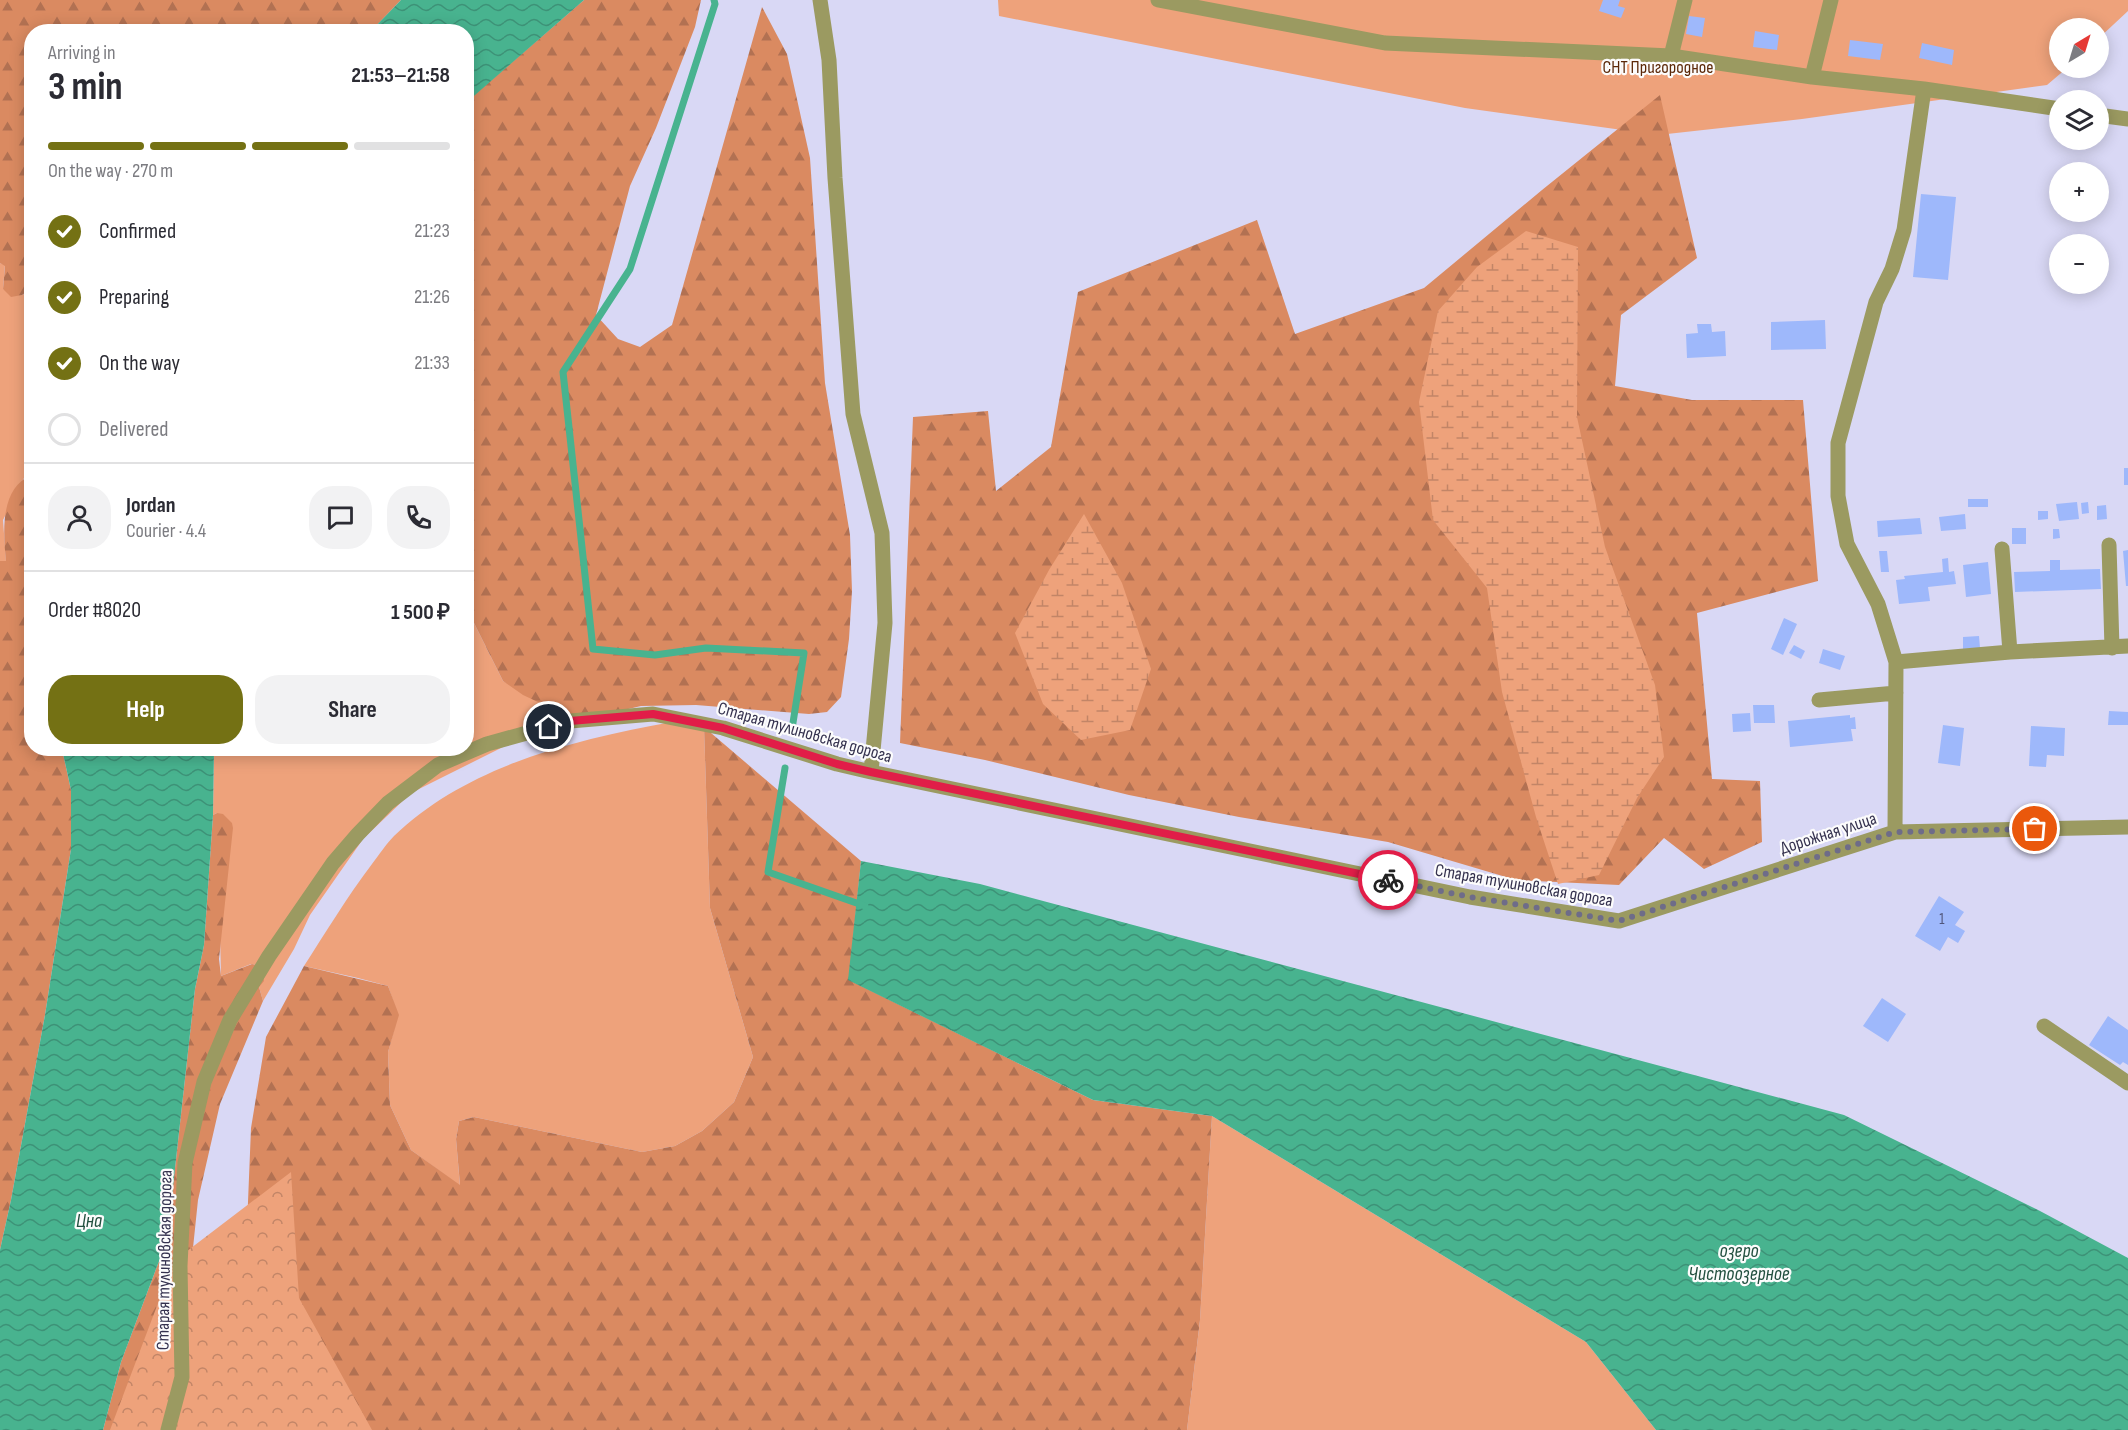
<!DOCTYPE html>
<meta charset="utf-8">
<style>
body{margin:0;font-family:"Sofia Sans Condensed",sans-serif;background:#f2f2f3;color:#2b2b33;height:100vh;display:flex;flex-direction:column;font-size:22px;white-space:nowrap}
*{box-sizing:border-box;margin:0}
p{font-size:20px;color:#7c7c81}
.icon{flex:none;width:33px;height:33px;fill:none;stroke:currentColor;stroke-width:2;stroke-linecap:round;stroke-linejoin:round}
.map{position:relative;flex:1;overflow:hidden}
.side{position:absolute;left:24px;top:24px;width:450px;height:732px;display:flex;flex-direction:column;background:#fff;border-radius:24px;box-shadow:0 3px 15px #0003}
.side>*{flex:none}
.needle{width:39px;rotate:38deg}
.controls{position:absolute;left:2049px;top:18px;display:grid;gap:12px}
.controls a{display:grid;place-items:center;width:60px;height:60px;border-radius:50%;background:#fff;box-shadow:0 3px 15px #0003;font-size:30px}
.pin{position:absolute;display:grid;place-items:center;width:51px;height:51px;color:#fff;margin:-26px;border:3px solid #fff;border-radius:50%;box-shadow:0 2px 6px #0007}
.courier{position:absolute;display:grid;place-items:center;width:60px;height:60px;margin:-30px;border:4px solid #e11d48;border-radius:50%;background:#fff;color:#222;box-shadow:0 2px 8px #0007}
.headline em{font-style:normal;font-weight:700}
.headline div{display:flex;flex-direction:column-reverse}
.headline{display:flex;align-items:center;justify-content:space-between;height:102px;padding:0 24px}
h1{font-size:39px;font-weight:700;line-height:45px}
.bar{display:grid;grid-template-columns:repeat(4,1fr);gap:9px 6px;align-content:center;height:72px;padding:0 24px}
.bar i{height:8px;border-radius:4px;background:#e1e1e2}
.bar .selected{background:#747114}
.bar p{grid-column:span 4}
.line{display:flex;align-items:center;gap:15px;padding:0 24px;border-top:2px solid #e1e1e2}
.line div{flex:1}
.round{display:grid;place-items:center;flex:none;width:63px;height:63px;border-radius:24px;background:#f2f2f3}
ol{padding:0 24px;list-style:none}
li{display:flex;align-items:center;gap:18px;height:66px}
li p{margin-inline-start:auto}
li .icon{padding:6px;border-radius:50%;background:#747114;color:#fff;stroke-width:4}
li:last-child{color:#7c7c81}
li i{width:33px;height:33px;border:3px solid #e1e1e2;border-radius:50%}
.button{display:flex;gap:12px;margin-top:auto;padding:12px 24px}
.button a{flex:1;height:69px;border-radius:24px;background:#747114;color:#fff;font-size:24px;font-weight:700;line-height:69px;text-align:center}
.button a+a{background:#f2f2f3;color:#2b2b33}
.map>svg:first-child{display:block}
.green{fill:#eea27b}
.forest{fill:url(#forest-firs)}
.wetland{fill:url(#wetland-marsh)}
.park{fill:url(#park-crowns)}
.water{fill:url(#water-waves)}
.lines{fill:none;stroke-linecap:round;stroke-linejoin:round}
.stream{stroke:#48b38f;stroke-width:7}
.building{fill:#9eb8fb}
.minor{stroke:#9b9a61;stroke-width:15}
.done{stroke:#6e6c89;stroke-width:6;stroke-dasharray:0 10.8}
.route{stroke:#e11d48;stroke-width:8}
.labels{text-anchor:middle;stroke-width:4.5;stroke-linejoin:round;paint-order:stroke}
.number-label{font-size:15px;fill:#4f547a}
.park-label{font-size:18px;fill:#5c2909;stroke:#fcfcfc}
.street-label{font-size:18px;fill:#35324f;stroke:#fcfcfc}
.water-label{font-size:20px;font-style:italic;fill:#235040;stroke:#fcfcfc}
</style>
<div class="map">
<svg width="2128" height="1430" viewBox="0 0 2128 1430">
<defs>
<pattern id="forest-firs" width="22" height="20" patternUnits="userSpaceOnUse" patternTransform="scale(1.5)"><rect width="22" height="20" fill="#da8a61"/><path d="M5 1l3.5 6h-7zM16 11l3.5 6h-7z" fill="#b27152"/></pattern>
<pattern id="wetland-marsh" width="20" height="14" patternUnits="userSpaceOnUse" patternTransform="scale(1.5)"><rect width="20" height="14" fill="#eea27b"/><path d="M1 5h8M5 5V1M11 12h8M15 12V8" fill="none" stroke="#c28567"/></pattern>
<pattern id="park-crowns" width="20" height="18" patternUnits="userSpaceOnUse" patternTransform="scale(1.5)"><rect width="20" height="18" fill="#eea27b"/><path d="M2 6a3 3 0 1 1 6 0M12 15a3 3 0 1 1 6 0" fill="none" stroke="#c28567"/></pattern>
<pattern id="water-waves" width="16" height="10" patternUnits="userSpaceOnUse" patternTransform="scale(1.5)"><rect width="16" height="10" fill="#48b38f"/><path d="M0 5q4-4 8 0t8 0" fill="none" stroke="#3d9277"/></pattern>
</defs>
<rect width="100%" height="100%" fill="#d9d8f5"/>
<!-- green -->
<path class="green" d="M 998,0 L 2128,0 L 2128,11 L 2099,38 L 2098,28 L 2060,28 L 2060,68 L 2067,68 L 2047,85 L 1802,119 L 1658,135 L 1465,108 L 999,16 Z
M 0,263 L 5,265 L 3,289 L 22,295 L 32,289 L 31,475 L 24,478 L 3,520 L 6,561 L 0,561 Z
M 467,592 L 470,615 L 503,681 L 578,721 L 511,743 L 411,793 L 363,839 L 310,915 L 294,949 L 263,1001 L 259,987 L 256,965 L 251,964 L 221,976 L 217,813 L 213,815 L 214,749 L 466,748 Z
M 672,722 L 704,727 L 710,908 L 753,1057 L 734,1102 L 702,1131 L 675,1146 L 642,1152 L 474,1117 L 459,1121 L 456,1139 L 460,1186 L 411,1150 L 390,1105 L 388,1052 L 398,1015 L 388,986 L 358,978 L 304,966 C 326,932 347,897 372,864 C 379,855 386,844 394,836 C 468,765 574,740 672,722 Z
M 1212,1116 L 1586,1342 L 1656,1430 L 1187,1430 L 1200,1320 Z"/>
<!-- forest -->
<path class="forest" d="M 0,0 L 401,0 L 371,31 L 32,32 L 31,289 L 22,295 L 11,297 L 3,289 L 5,266 L 0,263 Z
M 584,0 L 701,0 L 695,27 L 656,128 L 630,186 L 596,315 L 618,339 L 640,347 L 672,325 L 762,7 L 787,54 L 810,158 L 825,383 L 850,535 L 852,591 L 849,639 L 841,697 L 827,712 L 809,714 L 696,705 L 641,706 L 578,721 L 523,695 L 503,681 L 470,615 L 467,592 L 466,102 Z
M 1660,95 L 1697,258 L 1621,315 L 1615,386 L 1692,400 L 1803,400 L 1818,581 L 1697,613 L 1712,779 L 1760,781 L 1762,842 L 1704,869 L 1664,838 L 1619,885 L 1516,880 L 1388,842 L 1239,817 L 1129,795 L 985,760 L 900,743 L 913,417 L 988,411 L 996,491 L 1051,447 L 1078,292 L 1257,220 L 1295,334 L 1424,288 L 1542,190 Z
M 31,475 L 32,748 L 62,749 L 71,790 L 71,849 L 45,1015 L 11,1200 L 0,1250 L 0,561 L 6,561 C 3,531 0,489 31,475 Z
M 704,727 L 861,861 L 849,980 L 1093,1100 L 1212,1116 L 1200,1320 L 1187,1430 L 229,1430 L 243,1325 L 251,1128 L 266,1037 L 304,966 L 388,986 L 399,1015 L 388,1052 L 390,1105 L 411,1150 L 460,1185 L 456,1139 L 459,1121 L 474,1117 L 642,1152 L 675,1146 L 702,1131 L 734,1102 L 753,1057 L 710,908 Z
M 217,813 L 223,814 L 232,823 L 233,828 L 219,959 L 221,976 L 252,964 L 256,965 L 262,972 L 264,981 L 259,987 L 263,1001 L 220,1104 L 198,1200 L 174,1430 L 103,1430 L 121,1362 L 167,1240 L 195,989 L 204,945 L 213,815 Z"/>
<!-- wetland -->
<path class="wetland" d="M 1526,231 L 1578,247 L 1577,417 L 1605,547 L 1655,685 L 1664,757 L 1637,798 L 1599,875 L 1558,884 L 1536,817 L 1502,692 L 1487,588 L 1433,520 L 1419,402 L 1438,311 L 1477,267 Z
M 1084,514 L 1122,583 L 1151,669 L 1130,730 L 1081,740 L 1043,704 L 1015,633 L 1049,570 Z"/>
<!-- park -->
<path class="park" d="M 291,1172 L 299,1298 L 372,1430 L 110,1430 L 174,1261 Z"/>
<!-- water -->
<path class="water" d="M 401,0 L 584,0 L 467,102 L 466,32 L 371,31 Z
M 62,749 L 214,749 L 213,815 L 204,945 L 195,989 L 167,1240 L 121,1362 L 103,1430 L 0,1430 L 0,1250 L 11,1200 L 45,1015 L 71,849 L 71,790 Z
M 861,861 L 980,884 L 1844,1115 L 2040,1211 L 2128,1258 L 2128,1430 L 1656,1430 L 1586,1342 L 1212,1116 L 1093,1100 L 848,980 Z"/>
<g class="lines">
<!-- stream -->
<path class="stream" d="M 714,0 L 715,4 L 630,269 L 563,372 L 593,649 L 655,655 L 706,648 L 804,653 L 792,729
M 785,768 L 768,872 L 865,906"/>
</g>
<!-- building -->
<path class="building" d="M 1603,0 L 1620,0 L 1618,6 L 1625,8 L 1621,18 L 1599,11 Z
M 1689,16 L 1705,18 L 1702,37 L 1686,34 Z
M 1755,31 L 1779,35 L 1777,50 L 1753,47 Z
M 1850,40 L 1883,44 L 1880,60 L 1848,56 Z
M 1922,43 L 1954,50 L 1952,65 L 1919,58 Z
M 1921,194 L 1956,197 L 1948,280 L 1913,277 Z
M 1825,320 L 1826,349 L 1771,350 L 1771,322 Z
M 1697,324 L 1711,324 L 1712,332 L 1725,331 L 1726,356 L 1687,358 L 1686,334 L 1698,333 Z
M 2124,468 L 2128,468 L 2128,485 L 2124,485 Z
M 1968,499 L 1988,499 L 1988,507 L 1968,507 Z
M 2077,502 L 2079,519 L 2059,521 L 2056,504 Z
M 2088,502 L 2089,513 L 2082,514 L 2081,503 Z
M 2106,505 L 2107,519 L 2097,520 L 2097,506 Z
M 2038,511 L 2048,511 L 2048,519 L 2038,520 Z
M 1965,514 L 1966,529 L 1941,531 L 1939,517 Z
M 1920,518 L 1922,534 L 1878,537 L 1877,521 Z
M 2012,528 L 2026,528 L 2026,544 L 2012,544 Z
M 2053,529 L 2059,529 L 2060,538 L 2053,539 Z
M 2128,550 L 2128,586 L 2126,586 L 2123,551 Z
M 1879,551 L 1887,551 L 1889,572 L 1881,572 Z
M 1948,558 L 1949,572 L 1954,571 L 1956,584 L 1928,587 L 1930,601 L 1899,604 L 1896,580 L 1905,579 L 1904,576 L 1943,572 L 1942,559 Z
M 2050,560 L 2060,560 L 2060,570 L 2100,569 L 2101,589 L 2015,592 L 2014,572 L 2050,571 Z
M 1988,562 L 1991,594 L 1966,597 L 1963,565 Z
M 1784,618 L 1797,624 L 1783,655 L 1771,649 Z
M 1979,636 L 1980,648 L 1963,649 L 1963,637 Z
M 1794,645 L 1805,651 L 1801,659 L 1789,653 Z
M 1823,649 L 1845,656 L 1840,670 L 1819,663 Z
M 1753,705 L 1774,705 L 1775,723 L 1754,723 Z
M 2109,711 L 2128,712 L 2128,725 L 2108,725 Z
M 1750,713 L 1751,731 L 1733,732 L 1732,714 Z
M 1850,715 L 1850,718 L 1855,717 L 1856,729 L 1851,729 L 1853,741 L 1790,747 L 1788,721 Z
M 1943,725 L 1964,728 L 1960,766 L 1938,763 Z
M 2031,726 L 2065,728 L 2064,756 L 2047,755 L 2046,767 L 2029,766 Z
M 1939,896 L 1964,912 L 1955,925 L 1965,931 L 1958,943 L 1948,937 L 1940,951 L 1915,936 Z
M 1882,998 L 1906,1014 L 1888,1042 L 1863,1026 Z
M 2108,1016 L 2128,1030 L 2128,1065 L 2123,1062 L 2120,1065 L 2089,1045 Z"/>
<g class="lines">
<!-- minor -->
<path class="minor" d="M 820,0 L 829,60 L 835,178 L 853,414 L 882,533 L 885,623 L 871,772
M 1158,0 L 1385,43 L 1671,56 L 1812,77 L 1924,89 L 2060,109
M 1671,56 L 1685,0
M 1812,77 L 1831,0
M 2098,115 L 2128,119
M 2109,545 L 2112,648
M 2002,549 L 2010,652
M 1896,662 L 2010,652 L 2128,646
M 1819,700 L 1896,693
M 1895,832 L 1896,662 L 1878,604 L 1847,544 L 1838,496 L 1838,443 L 1876,302 L 1892,269 L 1904,230 L 1924,89
M 2044,1026 L 2128,1083
M 168,1430 L 182,1377 L 180,1266 L 185,1163 L 204,1082 L 230,1020 L 269,956 L 333,863 L 358,834 L 388,803 L 438,765 L 487,744 L 570,721 L 653,714 L 723,728 L 837,764 L 871,772 L 1470,897 L 1619,921 L 1895,832 L 2128,827"/>
</g>
<g class="lines">
<!-- done -->
<path class="done" d="M 1388,880 L 1470,897 L 1619,921 L 1895,832 L 2035,829"/>
<!-- route -->
<path class="route" d="M 549,727 L 570,721 L 653,714 L 723,728 L 837,764 L 871,772 L 1388,880"/>
</g>
<g class="labels">
<!-- number labels -->
<g class="number-label">
<text x="1942" y="924">1</text>
</g>
<!-- park labels -->
<g class="park-label">
<text x="1658" y="73">СНТ Пригородное</text>
</g>
<!-- street labels -->
<g class="street-label">
<text transform="translate(805 732) rotate(16)" y="6">Старая тулиновская дорога</text>
<text transform="translate(1828 833) rotate(-18)" y="6">Дорожная улица</text>
<text transform="translate(1524 885) rotate(10)" y="6">Старая тулиновская дорога</text>
<text transform="translate(164 1260) rotate(-89)" y="6">Старая тулиновская дорога</text>
</g>
<!-- water labels -->
<g class="water-label">
<text x="89" y="1227">Цна</text>
<text x="1739" y="1257">озеро<tspan x="1739" dy="23">Чистоозерное</tspan></text>
</g>
</g>
</svg>
<div class="controls">
<a><svg class="needle" viewBox="-14 -14 28 28"><path d="M0-13l5 13h-10z" fill="#e53935"/><path d="M0 13l5-13h-10z" fill="#7c7c81"/></svg></a>
<a><svg class="icon" aria-label="layers" viewBox="0 0 24 24"><path d="M12 4l9 5-9 5-9-5zM3 14l9 5 9-5"/></svg></a>
<a>+</a>
<a>−</a>
</div>
<div class="pin" style="left:2035px;top:829px;background:#ea580c"><svg class="icon" aria-label="bag" viewBox="0 0 24 24"><path d="M5 8h14l-1 12H6zM9 8a3 3 0 0 1 6 0"/></svg></div>
<div class="pin" style="left:549px;top:727px;background:#1f2937"><svg class="icon" aria-label="home" viewBox="0 0 24 24"><path d="M3 11l9-7 9 7M6 9v11h12V9"/></svg></div>
<div class="courier" style="left:1388px;top:880px"><svg class="icon" aria-label="bike" viewBox="0 0 24 24"><circle cx="6" cy="16" r="4"/><circle cx="18" cy="16" r="4"/><path d="M6 16l4-8h5l3 8M10 8l3 8H6M13 5h3"/></svg></div>
<section class="side">
<div class="headline"><div><h1>3 min</h1><p>Arriving in</p></div><em>21:53–21:58</em></div>
<div class="bar"><i class="selected"></i><i class="selected"></i><i class="selected"></i><i></i><p>On the way · 270 m</p></div>
<ol>
<li><svg class="icon" aria-label="check" viewBox="0 0 24 24"><path d="M5 12l5 5 9-10"/></svg>Confirmed<p>21:23</p></li>
<li><svg class="icon" aria-label="check" viewBox="0 0 24 24"><path d="M5 12l5 5 9-10"/></svg>Preparing<p>21:26</p></li>
<li><svg class="icon" aria-label="check" viewBox="0 0 24 24"><path d="M5 12l5 5 9-10"/></svg>On the way<p>21:33</p></li>
<li><i></i>Delivered</li>
</ol>
<div class="line" style="height:108px"><a class="round"><svg class="icon" aria-label="person" viewBox="0 0 24 24"><circle cx="12" cy="8" r="4"/><path d="M4 21q1-7 8-7t8 7"/></svg></a><div><b>Jordan</b><p>Courier · 4.4</p></div><a class="round"><svg class="icon" aria-label="chat" viewBox="0 0 24 24"><path d="M4 5h16v11H9l-5 4z"/></svg></a><a class="round"><svg class="icon" aria-label="phone" viewBox="0 0 24 24"><path d="M5 4h4l2 5-3 2q2 4 5 5l2-3 5 2v4C11 20 4 13 5 4z"/></svg></a></div>
<div class="line" style="height:78px"><div>Order #8020</div><b>1 500 ₽</b></div>
<div class="button"><a>Help</a><a>Share</a></div>
</section>
</div>
